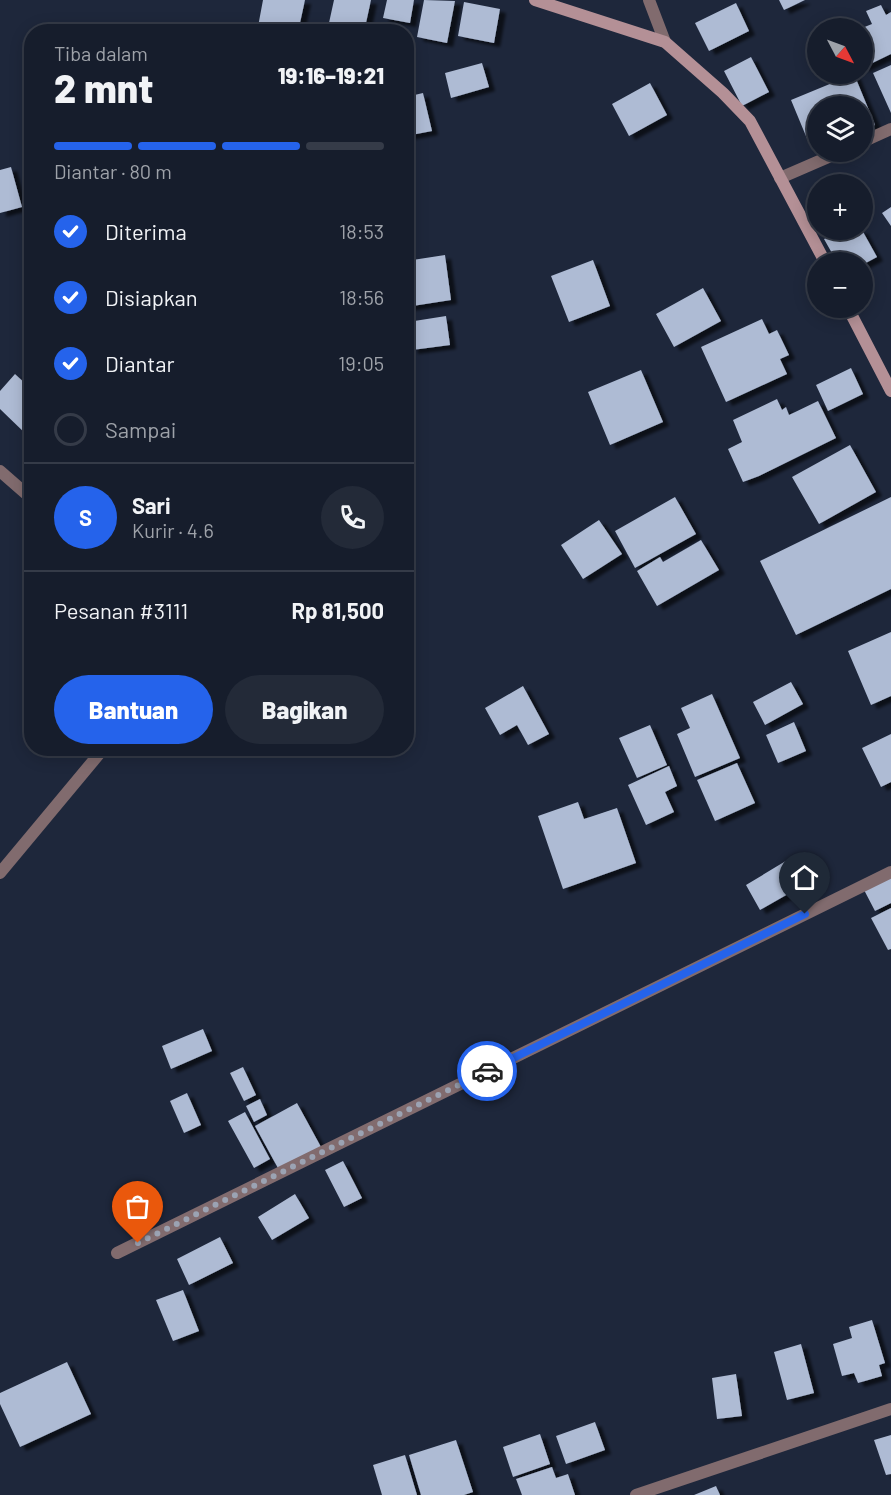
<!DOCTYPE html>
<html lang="id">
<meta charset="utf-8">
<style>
body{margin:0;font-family:Barlow,sans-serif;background:#232a38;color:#f1f3f6;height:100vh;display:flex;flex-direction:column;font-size:22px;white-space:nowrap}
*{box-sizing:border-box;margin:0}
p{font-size:20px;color:#9ea2a9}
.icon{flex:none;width:33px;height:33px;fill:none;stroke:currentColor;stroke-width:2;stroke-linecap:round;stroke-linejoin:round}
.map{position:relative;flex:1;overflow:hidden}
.sheet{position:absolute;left:24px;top:24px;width:390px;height:732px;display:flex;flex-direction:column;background:#161d2c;border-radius:24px;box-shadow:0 3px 15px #0003,0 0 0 2px #353b48}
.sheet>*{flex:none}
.needle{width:39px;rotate:131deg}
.buttons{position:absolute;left:807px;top:18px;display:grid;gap:12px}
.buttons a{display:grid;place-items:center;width:66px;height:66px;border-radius:50%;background:#161d2c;box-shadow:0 3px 15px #0003,0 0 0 2px #353b48;font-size:30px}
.pin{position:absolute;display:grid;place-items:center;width:51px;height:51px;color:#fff;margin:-62px -26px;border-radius:50% 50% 50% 0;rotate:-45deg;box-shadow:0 0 6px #0007}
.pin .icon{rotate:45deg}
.courier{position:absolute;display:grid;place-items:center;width:60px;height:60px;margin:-30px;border:4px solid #2563eb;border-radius:50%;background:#fff;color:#222;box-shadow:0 2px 8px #0007}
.summary em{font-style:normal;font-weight:800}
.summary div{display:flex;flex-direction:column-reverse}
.summary{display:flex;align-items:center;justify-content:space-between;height:102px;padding:0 30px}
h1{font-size:39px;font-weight:800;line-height:45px}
.bar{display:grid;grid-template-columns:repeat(4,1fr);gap:9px 6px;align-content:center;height:72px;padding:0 30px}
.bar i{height:8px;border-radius:4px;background:#353b48}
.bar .active{background:#2563eb}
.bar p{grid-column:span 4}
.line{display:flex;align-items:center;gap:15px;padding:0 30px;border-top:2px solid #353b48}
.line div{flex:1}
.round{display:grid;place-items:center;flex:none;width:63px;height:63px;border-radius:32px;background:#232a38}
ol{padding:0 30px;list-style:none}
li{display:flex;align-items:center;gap:18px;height:66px}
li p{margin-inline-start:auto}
li .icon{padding:6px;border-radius:50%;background:#2563eb;color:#fff;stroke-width:4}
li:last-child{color:#9ea2a9}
li i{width:33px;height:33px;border:3px solid #353b48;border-radius:50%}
.cta{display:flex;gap:12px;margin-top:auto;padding:12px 30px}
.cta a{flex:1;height:69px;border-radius:36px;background:#2563eb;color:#fff;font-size:24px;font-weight:800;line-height:69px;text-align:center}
.cta a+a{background:#232a38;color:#f1f3f6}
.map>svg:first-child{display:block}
.building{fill:#aebbd4;filter:url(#shadow)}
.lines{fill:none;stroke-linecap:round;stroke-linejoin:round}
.street{stroke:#816b6e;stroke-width:12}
.secondary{stroke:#b49096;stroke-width:12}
.done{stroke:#9ba3b3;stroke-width:6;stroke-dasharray:0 10.8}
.route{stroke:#2563eb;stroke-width:8}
</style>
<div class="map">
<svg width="891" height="1495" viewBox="0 0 891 1495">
<defs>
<filter id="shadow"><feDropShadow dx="6" dy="4" stdDeviation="1.5" flood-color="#0009"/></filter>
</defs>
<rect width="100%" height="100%" fill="#1e273b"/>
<!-- building -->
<path class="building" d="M 263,0 L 305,0 L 298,32 L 257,32 Z
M 334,0 L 371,0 L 364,32 L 327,32 Z
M 387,0 L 414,0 L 410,23 L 383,18 Z
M 424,0 L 455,1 L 447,43 L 417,37 Z
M 779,0 L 805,0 L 784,10 Z
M 464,2 L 500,9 L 494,43 L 458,36 Z
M 736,3 L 749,31 L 709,51 L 695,23 Z
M 881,5 L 886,15 L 891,12 L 891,54 L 862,68 L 862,28 L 872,24 L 866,11 Z
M 751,57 L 769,92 L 742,106 L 724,71 Z
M 482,63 L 489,87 L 451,98 L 445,73 Z
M 891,65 L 891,113 L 873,73 Z
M 854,74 L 875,125 L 862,130 L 862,106 L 818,106 L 818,137 L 808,141 L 791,100 Z
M 650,83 L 667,115 L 629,136 L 612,104 Z
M 423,93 L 432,131 L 406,136 L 406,97 Z
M 11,167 L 22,207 L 0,213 L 0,170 Z
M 891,207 L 891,226 L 882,213 Z
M 842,230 L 862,230 L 877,257 L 862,265 L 862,262 L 837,262 L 824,239 Z
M 445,255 L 451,300 L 406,307 L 406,261 Z
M 593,260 L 610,306 L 569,322 L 551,276 Z
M 703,288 L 721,321 L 674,347 L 656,314 Z
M 446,316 L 450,345 L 412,350 L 408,322 Z
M 762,319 L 769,334 L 777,330 L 789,355 L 780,359 L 787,374 L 726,402 L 701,347 Z
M 851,368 L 863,394 L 828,411 L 816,385 Z
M 641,370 L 663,422 L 610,445 L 588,392 Z
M 15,374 L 28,386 L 32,382 L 32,430 L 27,435 L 0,409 L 0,391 Z
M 777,399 L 782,410 L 786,407 L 789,415 L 818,401 L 836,438 L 759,476 L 743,482 L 728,449 L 742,442 L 733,420 Z
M 850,445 L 876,492 L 819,524 L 792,477 Z
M 675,497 L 696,534 L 635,568 L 615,531 Z
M 891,497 L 891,589 L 796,635 L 760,561 Z
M 599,520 L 622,554 L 583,579 L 561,545 Z
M 701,540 L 719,570 L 657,606 L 637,571 L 660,557 L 663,562 Z
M 891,632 L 891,696 L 871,705 L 848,651 Z
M 791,682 L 803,704 L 765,725 L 753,702 Z
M 523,686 L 549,734 L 528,745 L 517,725 L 500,735 L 485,708 Z
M 712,694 L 740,758 L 695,777 L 677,734 L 690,728 L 681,708 Z
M 794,722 L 806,751 L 778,763 L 766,735 Z
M 650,725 L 667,765 L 637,778 L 619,738 Z
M 891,734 L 891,782 L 881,787 L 862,748 Z
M 737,763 L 755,803 L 715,821 L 697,780 Z
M 669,766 L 677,786 L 665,792 L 674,812 L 646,825 L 628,785 Z
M 578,802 L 584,819 L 617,808 L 636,863 L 563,889 L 538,816 Z
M 794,856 L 809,882 L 760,910 L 746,885 Z
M 891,874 L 891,903 L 875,911 L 863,888 Z
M 891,908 L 891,949 L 888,950 L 871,918 Z
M 203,1029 L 212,1051 L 171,1069 L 162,1046 Z
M 243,1067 L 256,1095 L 244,1101 L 230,1073 Z
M 187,1093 L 201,1125 L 184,1133 L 170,1101 Z
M 260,1099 L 267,1115 L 254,1122 L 246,1106 Z
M 297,1103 L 321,1147 L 279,1170 L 255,1126 Z
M 245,1112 L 270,1159 L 254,1168 L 228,1121 Z
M 343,1161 L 362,1198 L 344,1207 L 325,1170 Z
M 295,1194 L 309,1218 L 272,1240 L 258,1217 Z
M 220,1237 L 233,1263 L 189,1285 L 177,1259 Z
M 183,1290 L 199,1331 L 173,1341 L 156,1300 Z
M 872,1320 L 885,1363 L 879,1365 L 882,1376 L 858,1383 L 854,1373 L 842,1376 L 833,1344 L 852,1338 L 849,1327 Z
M 801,1344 L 814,1393 L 787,1400 L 774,1352 Z
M 67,1362 L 91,1414 L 20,1447 L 0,1404 L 0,1393 Z
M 736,1374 L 742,1416 L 717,1419 L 712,1378 Z
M 595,1422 L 605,1450 L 566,1464 L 556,1436 Z
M 540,1434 L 550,1464 L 513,1477 L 503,1447 Z
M 891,1435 L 891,1474 L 886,1475 L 874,1440 Z
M 456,1440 L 473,1492 L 464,1495 L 421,1495 L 409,1455 Z
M 405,1455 L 417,1495 L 382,1495 L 373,1465 Z
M 552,1467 L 556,1478 L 568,1474 L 575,1495 L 522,1495 L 516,1479 Z
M 716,1486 L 720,1495 L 694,1495 Z"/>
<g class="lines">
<!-- street -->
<path class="street" d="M 649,0 L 665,42
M 862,142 L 891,129
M 780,178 L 840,152
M 0,471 L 32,499
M 0,873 L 104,748
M 117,1253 L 891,872
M 636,1495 L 891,1409"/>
<!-- secondary -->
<path class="secondary" d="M 535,0 L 665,42 L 723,93 L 750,121 L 825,262
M 848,308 L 891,391"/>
</g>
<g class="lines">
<!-- done -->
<path class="done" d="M 138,1243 L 487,1071"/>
<!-- route -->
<path class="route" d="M 487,1071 L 805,914"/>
</g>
</svg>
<div class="buttons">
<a><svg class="needle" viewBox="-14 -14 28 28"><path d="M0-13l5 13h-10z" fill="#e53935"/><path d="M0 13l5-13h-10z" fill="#9ea2a9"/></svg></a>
<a><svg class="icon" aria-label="layers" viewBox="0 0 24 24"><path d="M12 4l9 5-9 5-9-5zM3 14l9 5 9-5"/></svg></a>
<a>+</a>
<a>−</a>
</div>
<div class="pin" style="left:138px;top:1243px;background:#ea580c"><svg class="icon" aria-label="bag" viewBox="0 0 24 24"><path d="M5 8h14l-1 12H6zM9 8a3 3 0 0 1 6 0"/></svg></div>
<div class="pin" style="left:805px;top:914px;background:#1f2937"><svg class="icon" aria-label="home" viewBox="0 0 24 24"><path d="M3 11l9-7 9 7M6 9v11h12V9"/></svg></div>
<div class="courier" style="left:487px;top:1071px"><svg class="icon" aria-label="car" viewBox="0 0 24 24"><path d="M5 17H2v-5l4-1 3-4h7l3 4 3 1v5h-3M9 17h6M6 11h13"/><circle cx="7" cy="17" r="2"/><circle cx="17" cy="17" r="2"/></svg></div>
<section class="sheet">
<div class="summary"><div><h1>2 mnt</h1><p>Tiba dalam</p></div><em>19:16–19:21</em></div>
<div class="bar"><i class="active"></i><i class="active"></i><i class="active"></i><i></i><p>Diantar · 80 m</p></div>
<ol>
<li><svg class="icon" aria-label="check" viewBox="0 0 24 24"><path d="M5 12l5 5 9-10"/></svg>Diterima<p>18:53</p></li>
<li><svg class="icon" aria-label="check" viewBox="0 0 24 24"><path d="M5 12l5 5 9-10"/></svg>Disiapkan<p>18:56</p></li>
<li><svg class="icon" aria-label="check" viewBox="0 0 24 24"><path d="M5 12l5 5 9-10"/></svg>Diantar<p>19:05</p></li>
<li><i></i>Sampai</li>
</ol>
<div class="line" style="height:108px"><b class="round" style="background:#2563eb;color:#fff">S</b><div><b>Sari</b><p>Kurir · 4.6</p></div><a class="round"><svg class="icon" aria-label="phone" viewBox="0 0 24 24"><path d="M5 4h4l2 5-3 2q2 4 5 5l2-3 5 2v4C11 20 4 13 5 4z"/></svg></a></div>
<div class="line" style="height:78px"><div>Pesanan #3111</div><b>Rp 81,500</b></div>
<div class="cta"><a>Bantuan</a><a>Bagikan</a></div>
</section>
</div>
